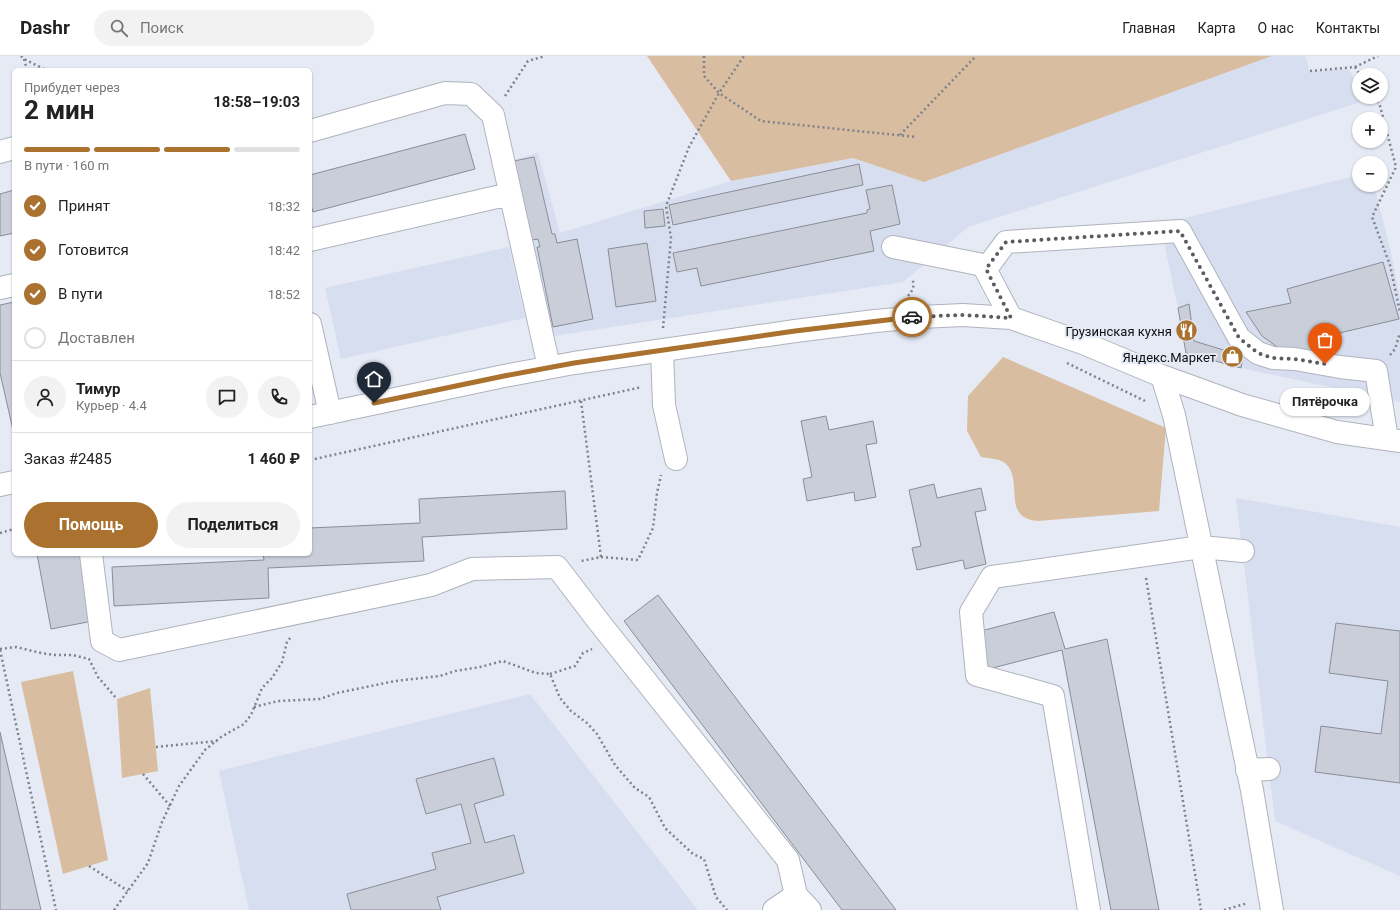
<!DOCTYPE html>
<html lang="ru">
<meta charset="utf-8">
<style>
body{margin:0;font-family:Roboto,sans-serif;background:#f2f2f2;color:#222;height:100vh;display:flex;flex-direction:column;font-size:15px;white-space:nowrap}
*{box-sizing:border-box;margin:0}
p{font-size:13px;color:#767676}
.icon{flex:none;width:22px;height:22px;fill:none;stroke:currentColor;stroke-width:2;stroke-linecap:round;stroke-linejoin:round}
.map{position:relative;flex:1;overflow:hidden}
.side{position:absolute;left:12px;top:12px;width:300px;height:488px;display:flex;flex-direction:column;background:#fff;border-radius:6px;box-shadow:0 1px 3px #0004}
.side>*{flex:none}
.tools{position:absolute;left:1352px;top:12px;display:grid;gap:8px}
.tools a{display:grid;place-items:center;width:36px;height:36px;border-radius:50%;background:#fff;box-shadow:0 1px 3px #0004;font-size:20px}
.pin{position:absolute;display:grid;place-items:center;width:34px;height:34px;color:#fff;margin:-41px -17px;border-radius:50% 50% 50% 0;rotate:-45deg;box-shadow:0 0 4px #0007}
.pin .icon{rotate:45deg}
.courier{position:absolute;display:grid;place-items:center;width:40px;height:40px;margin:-20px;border:3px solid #aa712f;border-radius:50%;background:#fff;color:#222;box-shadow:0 1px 5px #0007}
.bubble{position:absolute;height:28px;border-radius:14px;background:#fff;box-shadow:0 1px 3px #0004;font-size:13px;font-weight:700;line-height:28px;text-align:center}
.summary em{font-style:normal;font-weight:700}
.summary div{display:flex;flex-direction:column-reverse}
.summary{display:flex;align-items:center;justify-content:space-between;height:68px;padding:0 12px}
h1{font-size:26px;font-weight:700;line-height:30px}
.bar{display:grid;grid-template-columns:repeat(4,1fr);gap:6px 4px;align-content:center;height:48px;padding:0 12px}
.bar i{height:5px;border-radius:3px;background:#e0e0e0}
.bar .on{background:#aa712f}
.bar p{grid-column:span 4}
.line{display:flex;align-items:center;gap:10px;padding:0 12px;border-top:1px solid #e0e0e0}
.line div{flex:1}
.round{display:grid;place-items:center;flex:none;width:42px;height:42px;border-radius:21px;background:#f2f2f2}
ol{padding:0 12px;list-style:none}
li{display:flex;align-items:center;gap:12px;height:44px}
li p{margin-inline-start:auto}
li .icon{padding:4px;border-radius:50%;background:#aa712f;color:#fff;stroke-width:4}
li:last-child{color:#767676}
li i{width:22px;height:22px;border:2px solid #e0e0e0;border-radius:50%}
.action{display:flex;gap:8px;margin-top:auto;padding:8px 12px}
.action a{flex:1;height:46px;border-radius:24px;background:#aa712f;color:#fff;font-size:16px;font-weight:700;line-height:46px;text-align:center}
.action a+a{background:#f2f2f2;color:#222}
header{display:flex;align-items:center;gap:24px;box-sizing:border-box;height:56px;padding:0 20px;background:#fff;border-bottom:1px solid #e0e0e0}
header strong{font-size:19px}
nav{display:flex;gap:22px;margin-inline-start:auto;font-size:14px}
.search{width:280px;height:36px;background:#f2f2f2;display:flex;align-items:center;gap:10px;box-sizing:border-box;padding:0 14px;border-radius:22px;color:#767676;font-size:15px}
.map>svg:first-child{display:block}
.built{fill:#d7deef}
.green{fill:#d9bda1}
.building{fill:#caced9;stroke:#898d97}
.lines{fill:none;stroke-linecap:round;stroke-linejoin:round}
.minor-casing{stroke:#afb3bd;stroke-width:24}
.path{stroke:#7e8289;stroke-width:2.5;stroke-dasharray:2 3;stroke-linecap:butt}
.minor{stroke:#fff;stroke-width:22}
.done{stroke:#595c61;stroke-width:4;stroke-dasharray:0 7.2}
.route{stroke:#aa712f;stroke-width:5}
.labels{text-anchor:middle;stroke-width:4;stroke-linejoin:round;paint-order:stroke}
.poi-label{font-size:13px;fill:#0d0f12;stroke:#e5eaf5;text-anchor:end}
</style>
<header>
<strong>Dashr</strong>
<div class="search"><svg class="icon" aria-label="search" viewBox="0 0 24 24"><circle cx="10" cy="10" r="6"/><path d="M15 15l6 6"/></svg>Поиск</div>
<nav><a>Главная</a><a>Карта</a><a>О нас</a><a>Контакты</a></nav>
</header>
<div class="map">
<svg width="1400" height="854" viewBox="0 0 1400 854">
<rect width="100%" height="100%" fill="#e5eaf5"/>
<!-- built -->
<path class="built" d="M 1272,0 L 1305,0 L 1310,15 L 1349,13 L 1359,34 L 1359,41 L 1362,41 L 1364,45 L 968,171 L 903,226 L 548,281 L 509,105 L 538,97 L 560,177 L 731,125 L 853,102 L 924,126 Z
M 1359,119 L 1359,129 L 1374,129 L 1391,197 L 1400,242 L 1400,346 L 1241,312 L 1186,297 L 1178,252 L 1160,168 Z
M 509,191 L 525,262 L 341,303 L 325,232 Z
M 1236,442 L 1400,471 L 1400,820 L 1275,765 Z
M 530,638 L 698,854 L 249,854 L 219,715 Z"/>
<!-- green -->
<path class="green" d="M 647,0 L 1272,0 L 924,126 L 853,102 L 731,125 Z
M 1003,301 L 1166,372 L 1159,455 L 1038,465 C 1000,462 1025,425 1005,407 C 1000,403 988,402 981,401 L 967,375 L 968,340 Z
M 73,615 L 108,804 L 63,818 L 21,626 Z
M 150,632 L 158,715 L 122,722 L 117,643 Z"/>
<!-- building -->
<path class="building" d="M 465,78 L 475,113 L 313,156 L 310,146 L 310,119 Z
M 534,101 L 552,178 L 555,178 L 557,187 L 577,183 L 593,263 L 553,271 L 537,191 L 540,191 L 538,183 L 532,184 L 514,105 Z
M 859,108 L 863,129 L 673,169 L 669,149 Z
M 892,129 L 900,168 L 870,175 L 874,195 L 701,230 L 697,212 L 677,216 L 673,197 L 867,157 L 867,154 L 870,153 L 866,134 Z
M 14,134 L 14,177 L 0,180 L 0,138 Z
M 663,153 L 665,170 L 645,172 L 644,155 Z
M 647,187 L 656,245 L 616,251 L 608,193 Z
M 1383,206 L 1399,263 L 1335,278 L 1336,286 L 1322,287 L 1324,296 L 1300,298 L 1280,293 L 1262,280 L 1246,256 L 1291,247 L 1287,233 Z
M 14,246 L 14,374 L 13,374 L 0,317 L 0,249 Z
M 1189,248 L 1194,285 L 1243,300 L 1241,312 L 1186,297 L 1178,252 Z
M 826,360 L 829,374 L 873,365 L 877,387 L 866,389 L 876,441 L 855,445 L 854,436 L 807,445 L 803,423 L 812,421 L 801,365 Z
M 934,428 L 937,442 L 981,432 L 986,454 L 975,456 L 986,508 L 965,513 L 963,504 L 917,514 L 912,492 L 921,490 L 909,434 Z
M 565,435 L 567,473 L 422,481 L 424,505 L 268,512 L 269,542 L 114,550 L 112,511 L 264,504 L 263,498 L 310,498 L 310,472 L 420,467 L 419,443 Z
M 37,498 L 81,498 L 93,565 L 51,573 Z
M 658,539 L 896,854 L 842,854 L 624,565 Z
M 1054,556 L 1065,593 L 1107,583 L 1159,854 L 1111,854 L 1062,594 L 985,614 L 977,576 Z
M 1336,567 L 1400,575 L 1400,727 L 1315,716 L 1321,670 L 1381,678 L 1388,625 L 1329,617 Z
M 0,676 L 41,854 L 0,854 Z
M 494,702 L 504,739 L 474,748 L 485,787 L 514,779 L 524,817 L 437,841 L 441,854 L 351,854 L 347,838 L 436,813 L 432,797 L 471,787 L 461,748 L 426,758 L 416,723 Z"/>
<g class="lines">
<defs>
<path id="minor" d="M 310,75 L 445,37 L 471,38 L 493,59 L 549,311
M 0,96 L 14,92
M 310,184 L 510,138
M 893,191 L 983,209 L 1011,262
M 986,213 L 1006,186 L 1180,175 L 1239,282 L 1258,297 L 1273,302 L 1295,303 L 1340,311 L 1376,315 L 1387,383
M 0,232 L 14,229
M 310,268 L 330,357
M 662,294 L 664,349 L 676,403
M 1162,320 L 1174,359 L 1252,734 L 1272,854
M 310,361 L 504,320 L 574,307 L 795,275 L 875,265 L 920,261 L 963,259 L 1011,262 L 1083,287 L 1162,320 L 1242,349 L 1337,376 L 1400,385
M 0,429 L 14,426
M 91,498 L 102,585 L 119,594 L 431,529 L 472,513 L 557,511 L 599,566 L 788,804 L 796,839 L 774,854
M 1247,714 L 1269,713
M 796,839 L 810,854
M 1089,854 L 1053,640 L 977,619 L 971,556 L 992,521 L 1201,491 L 1243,495"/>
</defs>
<!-- minor casing -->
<use href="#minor" class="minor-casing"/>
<!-- path -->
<path class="path" d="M 21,0 L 24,3 L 46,14
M 704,0 L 704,20 L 719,37 L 761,65 L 916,81
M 24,3 L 27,14
M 1355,11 L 1360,19
M 1310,15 L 1355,11 L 1378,0
M 505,40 L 528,5 L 545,0
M 1374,41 L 1380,50 L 1396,111 L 1372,161 L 1390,209 L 1400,256
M 900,79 L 976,0
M 908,240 C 913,234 915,230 912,222
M 663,272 L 671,182 L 666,150 L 689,91 L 719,37 L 744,0
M 1390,299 L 1395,293 L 1400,277
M 1067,307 L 1145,345
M 581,345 L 601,501 L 581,505
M 310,404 L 642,331
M 0,477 L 14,473
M 601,501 L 638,504 L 653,472 L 657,437 L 661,419
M 1146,522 L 1201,854
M 0,593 L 16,591 L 41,597 L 55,599 L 73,599 L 89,603 L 98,621 L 117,643
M 0,594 L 56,854
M 550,618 L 575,610 L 583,597 L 592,593
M 254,651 L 278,645 L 320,643 L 337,637 L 395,625 L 440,620 L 455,615 L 480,611 L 503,605 L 536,617 L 550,618 L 560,642 L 571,655 L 587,667 L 597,678 L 615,709 L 635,732 L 649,741 L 665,772 L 693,798 L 704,803 L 716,841 L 727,854
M 156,691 L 217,685
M 143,718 L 170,750
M 89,810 L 128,835
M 114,854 L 148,807 L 162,766 L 179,730 L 205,694 L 221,681 L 244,668 L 251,659 L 262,632 L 272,622 L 282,606 L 287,586 L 290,582
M 1224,854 L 1248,847"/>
<!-- minor -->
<use href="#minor" class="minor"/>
</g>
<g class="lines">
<!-- done -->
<path class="done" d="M 912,261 L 963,259 L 1011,262 L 986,213 L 1006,186 L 1180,175 L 1239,282 L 1258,297 L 1272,302 L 1295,303 L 1325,308"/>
<!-- route -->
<path class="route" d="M 374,347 L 504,320 L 574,307 L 795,275 L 912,261"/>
</g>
<!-- icons -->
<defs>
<symbol id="restaurant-disc" viewBox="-11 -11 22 22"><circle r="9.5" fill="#aa712f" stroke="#e5eaf5"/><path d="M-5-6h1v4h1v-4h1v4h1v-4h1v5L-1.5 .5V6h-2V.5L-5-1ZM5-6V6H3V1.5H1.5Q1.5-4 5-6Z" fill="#fff"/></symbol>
<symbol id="shop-disc" viewBox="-11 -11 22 22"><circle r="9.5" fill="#aa712f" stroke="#e5eaf5"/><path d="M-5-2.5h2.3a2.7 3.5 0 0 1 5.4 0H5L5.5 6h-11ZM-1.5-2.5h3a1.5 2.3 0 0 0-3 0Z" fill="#fff"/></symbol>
</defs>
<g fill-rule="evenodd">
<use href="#restaurant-disc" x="1174" y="262" width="25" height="25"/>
<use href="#shop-disc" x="1220" y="288" width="25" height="25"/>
</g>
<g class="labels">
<!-- poi labels -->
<g class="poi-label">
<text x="1172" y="280">Грузинская кухня</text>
<text x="1216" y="306">Яндекс.Маркет</text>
</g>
</g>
</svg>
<div class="tools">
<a><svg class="icon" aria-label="layers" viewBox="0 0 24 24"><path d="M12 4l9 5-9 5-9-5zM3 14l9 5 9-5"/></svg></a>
<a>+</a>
<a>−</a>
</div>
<div class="pin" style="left:1325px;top:308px;background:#ea580c"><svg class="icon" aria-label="bag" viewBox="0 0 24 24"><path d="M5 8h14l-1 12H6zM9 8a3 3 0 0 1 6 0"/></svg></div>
<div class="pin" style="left:374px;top:347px;background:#1f2937"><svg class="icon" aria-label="home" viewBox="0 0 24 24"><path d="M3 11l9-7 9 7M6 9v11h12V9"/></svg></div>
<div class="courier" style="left:912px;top:261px"><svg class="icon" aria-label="car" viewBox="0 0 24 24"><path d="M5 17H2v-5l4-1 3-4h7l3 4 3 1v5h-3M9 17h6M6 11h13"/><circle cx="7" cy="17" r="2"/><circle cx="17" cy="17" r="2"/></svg></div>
<div class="bubble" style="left:1280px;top:332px;width:90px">Пятёрочка</div>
<section class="side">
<div class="summary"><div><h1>2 мин</h1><p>Прибудет через</p></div><em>18:58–19:03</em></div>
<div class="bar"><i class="on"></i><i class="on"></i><i class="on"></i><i></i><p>В пути · 160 m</p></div>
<ol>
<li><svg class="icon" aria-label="check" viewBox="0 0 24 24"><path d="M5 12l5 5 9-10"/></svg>Принят<p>18:32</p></li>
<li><svg class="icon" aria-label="check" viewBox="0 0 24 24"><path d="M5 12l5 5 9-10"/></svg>Готовится<p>18:42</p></li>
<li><svg class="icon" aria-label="check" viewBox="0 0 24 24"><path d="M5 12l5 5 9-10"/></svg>В пути<p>18:52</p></li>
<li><i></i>Доставлен</li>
</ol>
<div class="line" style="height:72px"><a class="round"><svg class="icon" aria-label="person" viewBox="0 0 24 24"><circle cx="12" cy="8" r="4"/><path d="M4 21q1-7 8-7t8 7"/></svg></a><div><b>Тимур</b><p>Курьер · 4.4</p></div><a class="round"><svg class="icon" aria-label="chat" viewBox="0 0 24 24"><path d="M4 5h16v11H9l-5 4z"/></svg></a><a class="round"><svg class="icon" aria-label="phone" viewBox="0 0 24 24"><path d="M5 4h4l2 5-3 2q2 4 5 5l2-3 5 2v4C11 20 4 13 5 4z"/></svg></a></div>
<div class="line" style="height:52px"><div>Заказ #2485</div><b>1 460 ₽</b></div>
<div class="action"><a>Помощь</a><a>Поделиться</a></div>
</section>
</div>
